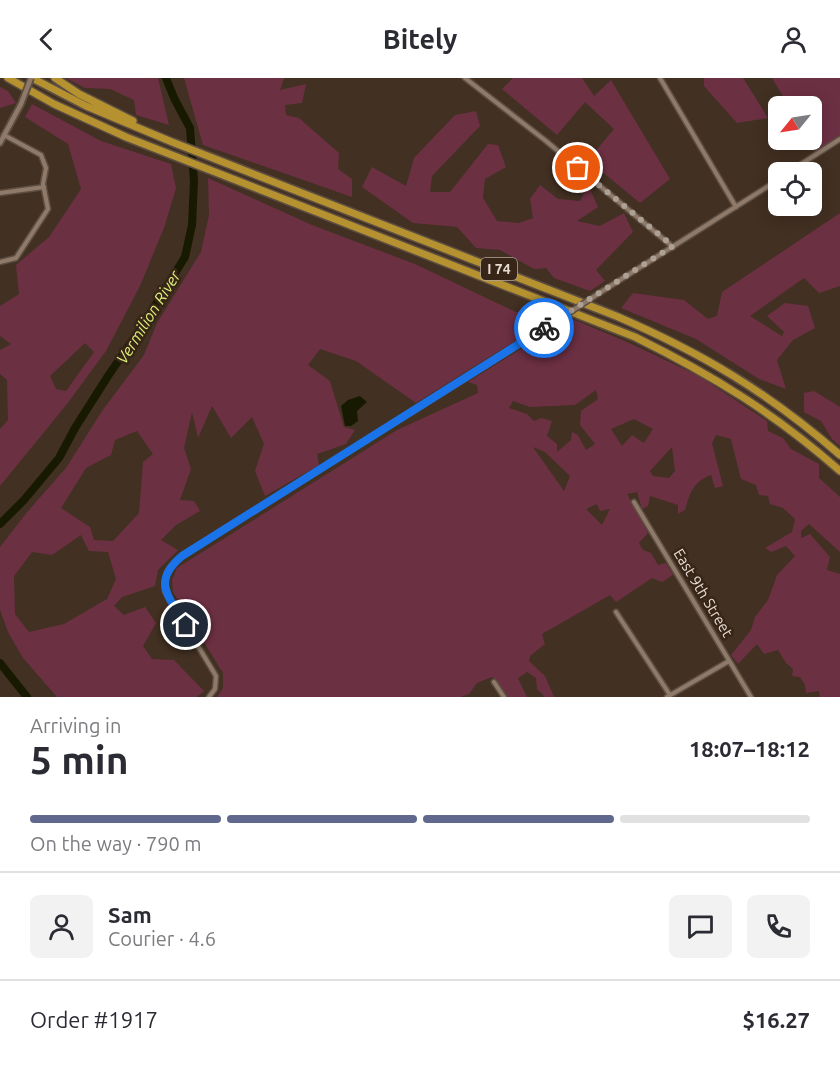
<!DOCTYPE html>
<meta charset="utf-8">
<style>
body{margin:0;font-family:Ubuntu,sans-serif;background:#f2f2f3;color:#2b2b33;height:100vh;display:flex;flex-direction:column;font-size:22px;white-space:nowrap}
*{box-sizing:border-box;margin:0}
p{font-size:20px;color:#7c7c81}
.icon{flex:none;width:33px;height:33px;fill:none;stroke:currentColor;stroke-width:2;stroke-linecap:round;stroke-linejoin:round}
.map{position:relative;height:619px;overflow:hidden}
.panel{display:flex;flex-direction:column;background:#fff;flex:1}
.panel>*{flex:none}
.needle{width:39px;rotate:240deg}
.fabs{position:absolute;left:768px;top:18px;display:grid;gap:12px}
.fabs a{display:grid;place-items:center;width:54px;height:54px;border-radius:9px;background:#fff;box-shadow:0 3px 15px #0003;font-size:30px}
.pin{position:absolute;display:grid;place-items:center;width:51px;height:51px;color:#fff;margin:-26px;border:3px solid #fff;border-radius:50%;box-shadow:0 2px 6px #0007}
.courier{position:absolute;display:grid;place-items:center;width:60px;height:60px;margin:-30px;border:4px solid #1a73e8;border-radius:50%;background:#fff;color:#222;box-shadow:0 2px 8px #0007}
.summary em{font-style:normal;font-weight:700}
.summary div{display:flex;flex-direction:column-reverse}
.summary{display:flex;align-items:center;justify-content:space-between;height:102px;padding:0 30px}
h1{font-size:39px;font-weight:700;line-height:45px}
.bar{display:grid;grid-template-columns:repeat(4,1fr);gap:9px 6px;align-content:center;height:72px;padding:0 30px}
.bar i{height:8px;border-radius:4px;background:#e1e1e2}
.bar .current{background:#61688e}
.bar p{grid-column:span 4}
.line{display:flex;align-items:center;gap:15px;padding:0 30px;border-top:2px solid #e1e1e2}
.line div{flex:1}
.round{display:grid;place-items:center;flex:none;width:63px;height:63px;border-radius:9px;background:#f2f2f3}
header{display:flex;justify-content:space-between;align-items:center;height:78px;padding:0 30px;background:#fff;font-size:27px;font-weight:700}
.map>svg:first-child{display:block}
.green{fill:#6c3043;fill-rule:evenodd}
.water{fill:#171a01}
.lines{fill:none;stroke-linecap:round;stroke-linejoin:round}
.river{stroke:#171a01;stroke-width:8}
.minor-casing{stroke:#5d4e42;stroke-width:7}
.tertiary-casing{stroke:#5d4e42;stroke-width:8}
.motorway-casing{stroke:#5d4e42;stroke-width:10}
.minor{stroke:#8f7a6a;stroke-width:4}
.tertiary{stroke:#8f7a6a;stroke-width:4.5}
.motorway{stroke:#b59130;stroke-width:7}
.minor-bridge-casing{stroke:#5d4e42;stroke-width:7;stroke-linecap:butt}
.tertiary-bridge-casing{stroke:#5d4e42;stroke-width:8;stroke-linecap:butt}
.minor-bridge{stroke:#8f7a6a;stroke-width:4}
.tertiary-bridge{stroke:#8f7a6a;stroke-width:4.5}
.done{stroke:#ada095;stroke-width:6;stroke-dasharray:0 10.8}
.route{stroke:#1a73e8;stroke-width:8}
.labels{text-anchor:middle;stroke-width:5;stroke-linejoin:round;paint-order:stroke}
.shield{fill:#372618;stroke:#b2a59b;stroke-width:1.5}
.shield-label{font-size:14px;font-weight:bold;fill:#e7dcd3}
.street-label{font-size:15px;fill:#e7dcd3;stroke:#372618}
.water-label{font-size:16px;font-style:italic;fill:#dcee78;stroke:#372618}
</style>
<header><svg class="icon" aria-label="back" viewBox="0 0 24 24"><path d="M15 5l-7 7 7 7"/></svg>Bitely<svg class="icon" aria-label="person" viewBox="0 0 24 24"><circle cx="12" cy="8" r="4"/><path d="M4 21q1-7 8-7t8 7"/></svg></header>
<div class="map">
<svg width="840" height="619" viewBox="0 0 840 619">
<rect width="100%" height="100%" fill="#423022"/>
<!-- green -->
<path class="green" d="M 66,0 L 158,0 L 169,47 L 136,37 L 134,22 L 110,11 L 85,10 Z
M 184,0 L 284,0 L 280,12 L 306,6 L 302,25 L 285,27 L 286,37 L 299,40 L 339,75 L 338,91 L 352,101 L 352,119 L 203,67 Z
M 513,0 L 582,0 L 594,18 L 611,2 L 670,101 L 640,125 L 588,82 L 614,51 L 585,24 L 557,57 L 502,11 Z
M 704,0 L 743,0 L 768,40 L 737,45 L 704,8 Z
M 772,0 L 840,0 L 840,59 L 817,74 L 809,62 L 812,62 L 812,28 L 789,28 Z
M 0,9 L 8,13 L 16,25 L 0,30 Z
M 32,26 L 101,63 L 171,86 L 176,110 L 164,150 L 140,208 L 106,273 L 67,326 L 0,408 L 0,351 L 8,342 L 7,302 L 0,296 L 0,272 L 11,266 L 0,258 L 0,228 L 19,216 L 16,187 L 49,159 L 81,111 L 68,66 L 25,39 ZM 85,265 L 94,274 L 66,313 L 56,311 L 50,298 Z
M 476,33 L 480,48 L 432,98 L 430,114 L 450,114 L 488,66 L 498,67 L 506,89 L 485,101 L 483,120 L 497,143 L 519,145 L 533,140 L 530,121 L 540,107 L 558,121 L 580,123 L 588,107 L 598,129 L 577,143 L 600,148 L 624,135 L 633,154 L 596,192 L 605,203 L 590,213 L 554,200 L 546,190 L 534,191 L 500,172 L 476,170 L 457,149 L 413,145 L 362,109 L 372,89 L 406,108 L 414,80 L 455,37 Z
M 208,100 L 312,147 L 415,186 L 516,234 L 533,233 L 550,241 L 416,325 L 356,283 L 320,271 L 308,287 L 330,303 L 344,349 L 355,352 L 346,366 L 317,376 L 319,387 L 265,418 L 255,393 L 264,366 L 252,339 L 231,360 L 212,328 L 198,360 L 192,334 L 184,370 L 191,391 L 180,422 L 194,423 L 200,433 L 176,447 L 161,462 L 178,472 L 158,492 L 155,508 L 122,519 L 114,528 L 124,537 L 145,529 L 156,545 L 143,568 L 152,581 L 174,582 L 204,613 L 197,619 L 57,619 L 23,580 L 8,554 L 0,532 L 0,469 L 28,433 L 66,390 L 102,333 L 144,277 L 157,245 L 201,174 L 209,137 ZM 137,353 L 153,376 L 143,384 L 139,435 L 113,463 L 94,462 L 90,449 L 61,430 L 86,390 L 111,377 L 115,362 ZM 81,457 L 89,473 L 108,474 L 116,501 L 107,521 L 64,546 L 29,554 L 15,536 L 14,498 L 32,474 L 52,477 Z
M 840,135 L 840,208 L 819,215 L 804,200 L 750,238 L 782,258 L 784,254 L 767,238 L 785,225 L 808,228 L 815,250 L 793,262 L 777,282 L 786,311 L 759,301 L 696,261 L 621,230 L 633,215 L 684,222 L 708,241 L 717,238 L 722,214 Z
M 570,240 L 627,264 L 699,298 L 767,343 L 768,353 L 783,360 L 791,371 L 819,386 L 819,400 L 840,419 L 840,474 L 809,446 L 801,453 L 801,460 L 810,456 L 830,479 L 827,492 L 840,496 L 840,619 L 820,619 L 819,613 L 806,615 L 805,607 L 800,599 L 792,598 L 793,591 L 786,585 L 778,572 L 764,576 L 757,566 L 738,586 L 731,577 L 751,552 L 755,539 L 768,522 L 777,497 L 795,478 L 786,468 L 771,474 L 765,470 L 792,454 L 795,441 L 783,430 L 770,426 L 768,418 L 759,417 L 756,407 L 741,401 L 731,361 L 716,357 L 712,365 L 723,408 L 715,410 L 711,397 C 693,404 690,415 685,432 L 678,436 L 678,427 L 650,418 L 648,428 L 642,431 L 637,414 L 627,416 L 648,455 L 639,465 L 643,472 L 651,475 L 658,487 L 666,485 L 673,497 L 662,504 L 652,500 L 616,524 L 610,517 L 542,556 L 545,566 L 530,578 L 529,583 L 545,598 L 554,619 L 545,619 L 537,611 L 536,600 L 527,594 L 518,600 L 527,619 L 508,619 L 492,599 L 477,605 L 469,616 L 460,619 L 217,619 L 223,610 L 223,595 L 173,514 L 172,502 L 177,490 L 397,352 L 478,315 L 477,307 L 468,304 ZM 596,312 L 598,321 L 581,333 L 580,347 L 595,366 L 586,372 L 578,357 L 572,354 L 571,362 L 557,374 L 557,366 L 547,358 L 552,343 L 541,340 L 534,343 L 527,336 L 509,330 L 513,323 L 530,329 L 575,327 ZM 634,341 L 653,351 L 644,365 L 632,357 L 622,368 L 611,351 ZM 533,369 L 545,374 L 570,398 L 564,413 ZM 672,369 L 675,393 L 669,400 L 653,398 L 650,393 ZM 597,426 L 600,433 L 610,431 L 602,447 L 586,431 Z
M 814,313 L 840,329 L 840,368 L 832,361 L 821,343 L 804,334 L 804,315 Z"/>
<!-- water -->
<path class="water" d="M 360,318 L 367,324 L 357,333 L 358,343 L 351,348 L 345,348 L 341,328 L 348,322 Z"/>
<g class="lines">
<!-- river -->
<path class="river" d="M 0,446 L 24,422 L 59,380 L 75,350 L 108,298 L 141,250 L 185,179 L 192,147 L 194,103 L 190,50 L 174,20 L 166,0
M 0,585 L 27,619"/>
<defs>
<path id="minor" d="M 465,0 L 546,63 L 673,169
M 660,0 L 736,129
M 789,94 L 840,61
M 0,115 L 44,109
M 0,184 L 16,180 L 48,131 L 43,106 L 46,90 L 41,77 L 4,57
M 601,214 L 778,102
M 634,424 L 751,619
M 616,534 L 670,617
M 494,604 L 504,619
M 209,619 L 215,611 L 216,598 L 165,513 C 163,495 169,489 182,478 L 558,242
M 667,619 L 729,583"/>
<path id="tertiary" d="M 0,65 L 21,26"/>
<path id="motorway" d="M 8,0 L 54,26 L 126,59 L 635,259 C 712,297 776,336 840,393
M 32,0 L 86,28 L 172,64 L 616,238 C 702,275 769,315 840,377
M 55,0 L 79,16 L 133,43"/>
</defs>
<!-- minor casing -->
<use href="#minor" class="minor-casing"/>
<!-- tertiary casing -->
<use href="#tertiary" class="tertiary-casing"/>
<!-- motorway casing -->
<use href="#motorway" class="motorway-casing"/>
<!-- minor -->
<use href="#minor" class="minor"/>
<!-- tertiary -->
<use href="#tertiary" class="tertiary"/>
<!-- motorway -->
<use href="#motorway" class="motorway"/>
<defs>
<path id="minor-bridge" d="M 558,242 L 601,214"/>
<path id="tertiary-bridge" d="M 21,26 L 31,0"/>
</defs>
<!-- minor-bridge casing -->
<use href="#minor-bridge" class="minor-bridge-casing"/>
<!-- tertiary-bridge casing -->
<use href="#tertiary-bridge" class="tertiary-bridge-casing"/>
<!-- minor-bridge -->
<use href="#minor-bridge" class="minor-bridge"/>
<!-- tertiary-bridge -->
<use href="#tertiary-bridge" class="tertiary-bridge"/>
</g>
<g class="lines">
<!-- done -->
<path class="done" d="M 544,250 L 673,168 L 578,90"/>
<!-- route -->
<path class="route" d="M 186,547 C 169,519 151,504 182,478 L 544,250"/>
</g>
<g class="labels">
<!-- shield labels -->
<rect class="shield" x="481" y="180" width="36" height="22" rx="4.5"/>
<g class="shield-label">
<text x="499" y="196">I 74</text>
</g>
<!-- street labels -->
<g class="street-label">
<text transform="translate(703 515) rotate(59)" y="5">East 9th Street</text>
</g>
<!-- water labels -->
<g class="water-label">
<text transform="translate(148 239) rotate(-58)" y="6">Vermilion River</text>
</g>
</g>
</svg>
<div class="fabs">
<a><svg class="needle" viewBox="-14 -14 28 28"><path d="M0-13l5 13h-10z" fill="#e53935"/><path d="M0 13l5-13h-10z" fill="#7c7c81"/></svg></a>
<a><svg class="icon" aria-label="locate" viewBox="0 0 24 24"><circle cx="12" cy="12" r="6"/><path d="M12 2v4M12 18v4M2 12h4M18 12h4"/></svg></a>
</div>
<div class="pin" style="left:578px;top:90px;background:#ea580c"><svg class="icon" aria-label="bag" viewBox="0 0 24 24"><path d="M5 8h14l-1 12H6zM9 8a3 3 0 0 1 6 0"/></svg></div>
<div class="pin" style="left:186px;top:547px;background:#1f2937"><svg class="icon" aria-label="home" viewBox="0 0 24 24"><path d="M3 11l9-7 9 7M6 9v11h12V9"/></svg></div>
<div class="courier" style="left:544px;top:250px"><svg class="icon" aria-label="bike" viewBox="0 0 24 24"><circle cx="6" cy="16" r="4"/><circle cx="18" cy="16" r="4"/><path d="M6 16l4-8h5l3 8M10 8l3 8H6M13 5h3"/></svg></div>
</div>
<section class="panel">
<div class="summary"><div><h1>5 min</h1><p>Arriving in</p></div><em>18:07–18:12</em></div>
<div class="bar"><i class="current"></i><i class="current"></i><i class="current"></i><i></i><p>On the way · 790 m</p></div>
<div class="line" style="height:108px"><a class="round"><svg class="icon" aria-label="person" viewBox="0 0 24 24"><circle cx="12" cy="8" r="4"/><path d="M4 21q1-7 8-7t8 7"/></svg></a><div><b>Sam</b><p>Courier · 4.6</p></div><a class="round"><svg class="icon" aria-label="chat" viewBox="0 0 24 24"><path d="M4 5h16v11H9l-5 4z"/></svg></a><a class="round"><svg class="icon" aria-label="phone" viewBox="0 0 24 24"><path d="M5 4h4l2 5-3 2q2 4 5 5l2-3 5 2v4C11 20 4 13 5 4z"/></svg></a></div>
<div class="line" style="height:78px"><div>Order #1917</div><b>$16.27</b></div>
</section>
